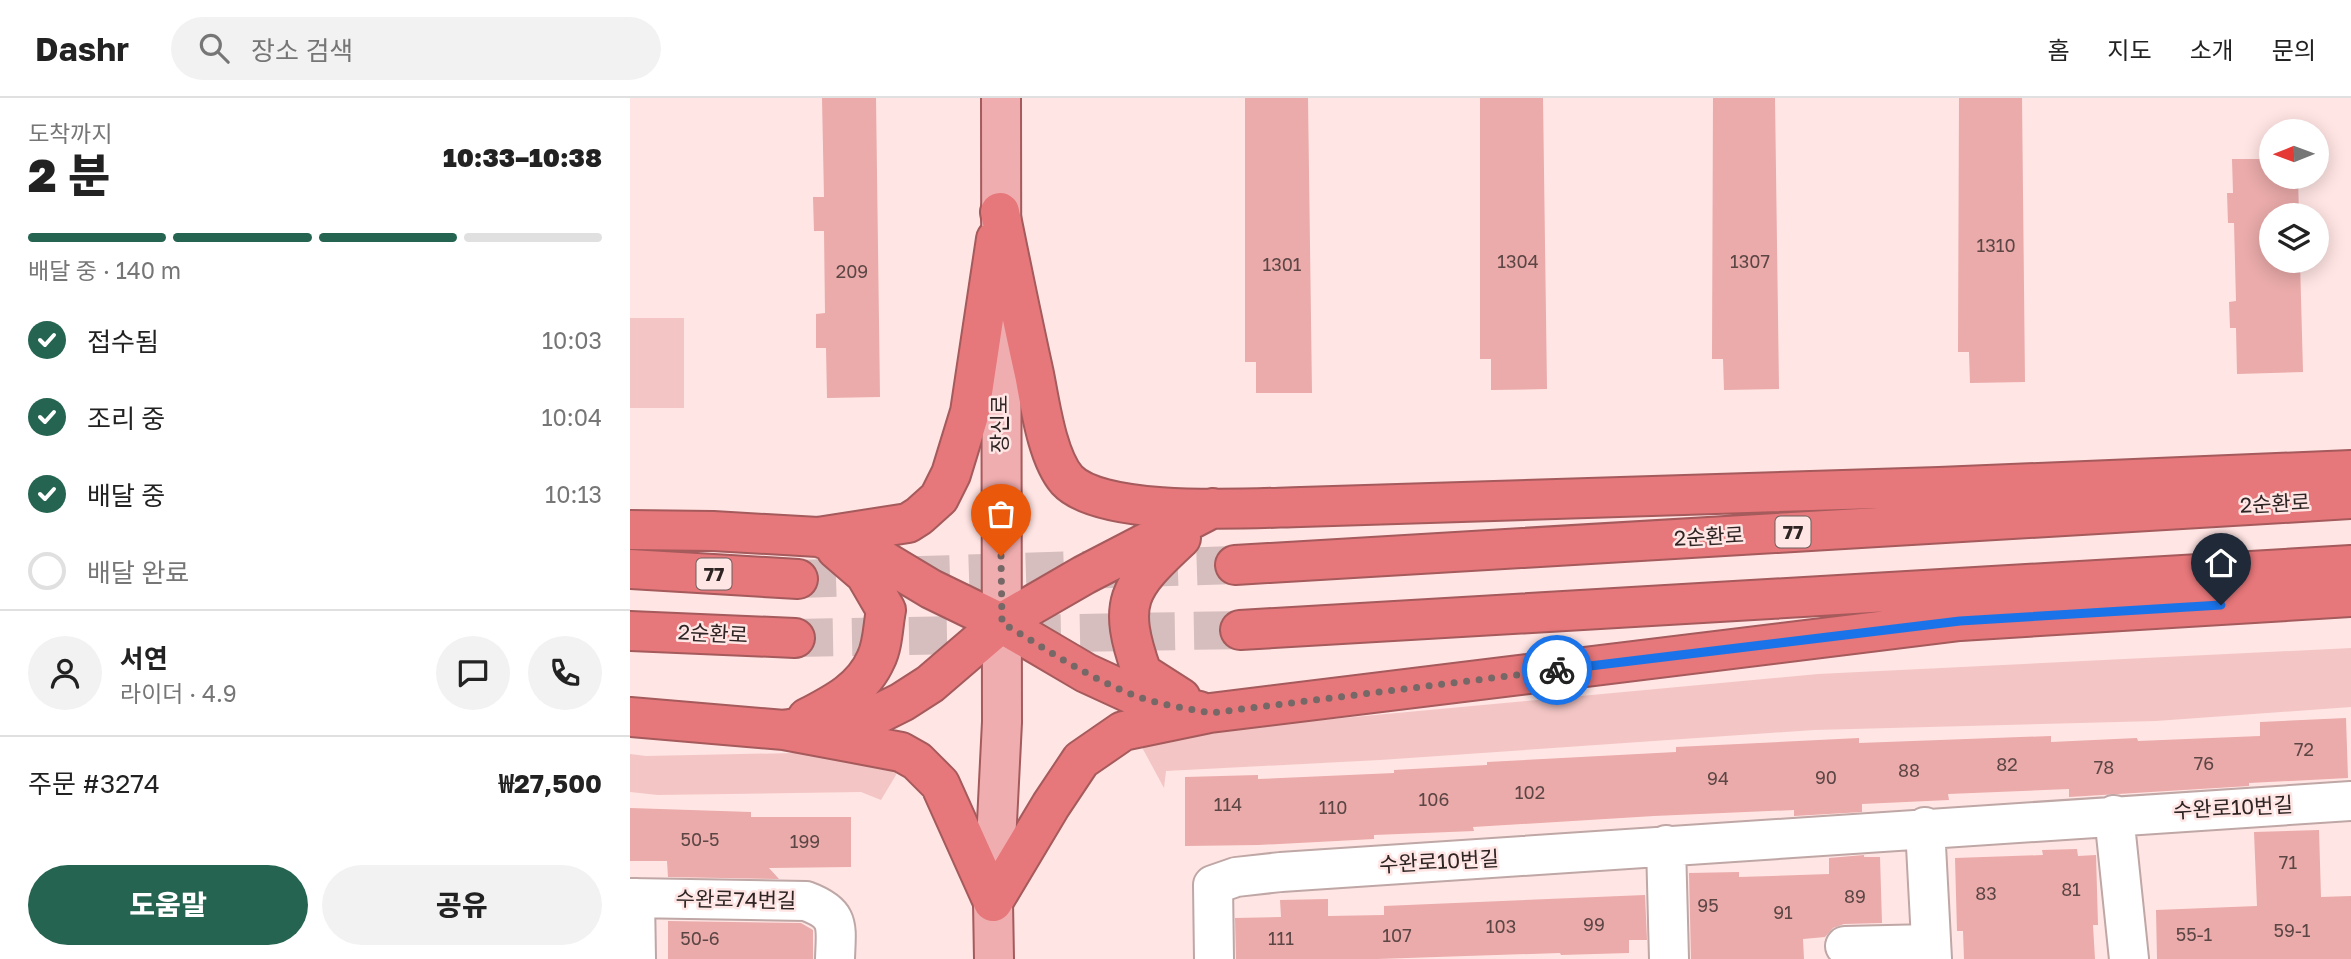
<!DOCTYPE html>
<html lang="ko">
<meta charset="utf-8">
<style>
body{margin:0;font-family:"Golos Text","Noto Sans KR",sans-serif;background:#f2f2f2;color:#222;height:100vh;display:flex;flex-direction:column;font-size:26px;white-space:nowrap}
*{box-sizing:border-box;margin:0}
p{font-size:23px;color:#767676}
.icon{flex:none;width:38px;height:38px;fill:none;stroke:currentColor;stroke-width:2;stroke-linecap:round;stroke-linejoin:round}
.map{position:relative;flex:1;overflow:hidden}
.drawer{display:flex;flex-direction:column;background:#fff;width:630px}
.drawer>*{flex:none}
.needle{width:46px;rotate:269deg}
.tools{position:absolute;left:1629px;top:21px;display:grid;gap:14px}
.tools a{display:grid;place-items:center;width:70px;height:70px;border-radius:50%;background:#fff;box-shadow:0 4px 18px #0003;font-size:35px}
.pin{position:absolute;display:grid;place-items:center;width:60px;height:60px;color:#fff;margin:-72px -30px;border-radius:50% 50% 50% 0;rotate:-45deg;box-shadow:0 0 7px #0007}
.pin .icon{rotate:45deg}
.courier{position:absolute;display:grid;place-items:center;width:70px;height:70px;margin:-35px;border:5px solid #1a73e8;border-radius:50%;background:#fff;color:#222;box-shadow:0 2px 9px #0007}
.headline em{font-style:normal;font-weight:800}
.headline div{display:flex;flex-direction:column-reverse}
.headline{display:flex;align-items:center;justify-content:space-between;height:119px;padding:0 28px}
h1{font-size:46px;font-weight:800;line-height:52px}
.bar{display:grid;grid-template-columns:repeat(4,1fr);gap:10px 7px;align-content:center;height:84px;padding:0 28px}
.bar i{height:9px;border-radius:5px;background:#e0e0e0}
.bar .active{background:#256451}
.bar p{grid-column:span 4}
.line{display:flex;align-items:center;gap:18px;padding:0 28px;border-top:2px solid #e0e0e0}
.line div{flex:1}
.round{display:grid;place-items:center;flex:none;width:74px;height:74px;border-radius:37px;background:#f2f2f2}
ol{padding:0 28px;list-style:none}
li{display:flex;align-items:center;gap:21px;height:77px}
li p{margin-inline-start:auto}
li .icon{padding:7px;border-radius:50%;background:#256451;color:#fff;stroke-width:4}
li:last-child{color:#767676}
li i{width:38px;height:38px;border:4px solid #e0e0e0;border-radius:50%}
.button{display:flex;gap:14px;margin-top:auto;padding:14px 28px}
.button a{flex:1;height:80px;border-radius:42px;background:#256451;color:#fff;font-size:28px;font-weight:800;line-height:80px;text-align:center}
.button a+a{background:#f2f2f2;color:#222}
header{display:flex;align-items:center;gap:42px;box-sizing:border-box;height:98px;padding:0 35px;background:#fff;border-bottom:2px solid #e0e0e0}
header strong{font-size:33px}
nav{display:flex;gap:38px;margin-inline-start:auto;font-size:24px}
.search{width:490px;height:63px;background:#f2f2f2;display:flex;align-items:center;gap:18px;box-sizing:border-box;padding:0 24px;border-radius:38px;color:#767676;font-size:26px}
main{display:flex;flex:1;min-height:0}
.map>svg:first-child{display:block}
.green{fill:#f3c6c5}
.building{fill:#eaabaa}
.lines{fill:none;stroke-linecap:round;stroke-linejoin:round}
.highway-tunnel{stroke:#d5bebd;stroke-width:38;stroke-dasharray:38 19;stroke-linecap:butt}
.minor-casing{stroke:#bfa7a6;stroke-width:42}
.major-casing{stroke:#a55a5c;stroke-width:42}
.highway-casing{stroke:#a55a5c;stroke-width:42}
.minor{stroke:#fff;stroke-width:38}
.major{stroke:#f0adaf;stroke-width:38}
.highway{stroke:#e6777a;stroke-width:38}
.done{stroke:#766867;stroke-width:7;stroke-dasharray:0 12.6}
.route{stroke:#1a73e8;stroke-width:9}
.labels{text-anchor:middle;stroke-width:5;stroke-linejoin:round;paint-order:stroke}
.number-label{font-size:18px;fill:#5c4645}
.shield{fill:#ffe5e4;stroke:#6c5e5d;stroke-width:2}
.shield-label{font-size:19px;font-weight:bold;fill:#2d2423}
.street-label{font-size:21px;fill:#2d2423;stroke:#ffe5e4}
</style>
<header>
<strong>Dashr</strong>
<div class="search"><svg class="icon" aria-label="search" viewBox="0 0 24 24"><circle cx="10" cy="10" r="6"/><path d="M15 15l6 6"/></svg>장소 검색</div>
<nav><a>홈</a><a>지도</a><a>소개</a><a>문의</a></nav>
</header>
<main>
<section class="drawer">
<div class="headline"><div><h1>2 분</h1><p>도착까지</p></div><em>10:33–10:38</em></div>
<div class="bar"><i class="active"></i><i class="active"></i><i class="active"></i><i></i><p>배달 중 · 140 m</p></div>
<ol>
<li><svg class="icon" aria-label="check" viewBox="0 0 24 24"><path d="M5 12l5 5 9-10"/></svg>접수됨<p>10:03</p></li>
<li><svg class="icon" aria-label="check" viewBox="0 0 24 24"><path d="M5 12l5 5 9-10"/></svg>조리 중<p>10:04</p></li>
<li><svg class="icon" aria-label="check" viewBox="0 0 24 24"><path d="M5 12l5 5 9-10"/></svg>배달 중<p>10:13</p></li>
<li><i></i>배달 완료</li>
</ol>
<div class="line" style="height:126px"><a class="round"><svg class="icon" aria-label="person" viewBox="0 0 24 24"><circle cx="12" cy="8" r="4"/><path d="M4 21q1-7 8-7t8 7"/></svg></a><div><b>서연</b><p>라이더 · 4.9</p></div><a class="round"><svg class="icon" aria-label="chat" viewBox="0 0 24 24"><path d="M4 5h16v11H9l-5 4z"/></svg></a><a class="round"><svg class="icon" aria-label="phone" viewBox="0 0 24 24"><path d="M5 4h4l2 5-3 2q2 4 5 5l2-3 5 2v4C11 20 4 13 5 4z"/></svg></a></div>
<div class="line" style="height:91px"><div>주문 #3274</div><b>₩27,500</b></div>
<div class="button"><a>도움말</a><a>공유</a></div>
</section>
<div class="map">
<svg width="1721" height="861" viewBox="0 0 1721 861">
<rect width="100%" height="100%" fill="#ffe5e4"/>
<!-- green -->
<path class="green" d="M 0,220 L 54,220 L 54,310 L 0,310 Z
M 1721,550 L 1721,609 L 1526,623 L 1184,632 L 750,662 L 536,673 L 534,690 L 508,642 L 528,637 L 1188,576 Z
M 212,654 L 265,666 L 266,677 L 251,702 L 231,694 L 28,697 L 0,694 L 0,656 L 16,658 Z"/>
<!-- building -->
<path class="building" d="M 192,0 L 246,0 L 250,299 L 197,300 L 196,250 L 186,250 L 186,216 L 195,215 L 194,133 L 184,133 L 183,99 L 194,99 Z
M 615,0 L 678,0 L 682,295 L 626,295 L 626,264 L 615,264 Z
M 850,0 L 913,0 L 917,291 L 861,292 L 861,261 L 850,261 Z
M 1083,0 L 1145,0 L 1149,291 L 1094,292 L 1093,261 L 1082,261 Z
M 1329,0 L 1392,0 L 1395,284 L 1340,285 L 1339,254 L 1328,254 Z
M 1602,61 L 1642,61 L 1642,79 L 1668,79 L 1669,117 L 1642,117 L 1642,163 L 1670,163 L 1673,274 L 1607,276 L 1606,230 L 1600,230 L 1599,204 L 1606,203 L 1604,125 L 1598,125 L 1597,95 L 1603,95 Z
M 1716,620 L 1718,680 L 1619,685 L 1619,688 L 1439,699 L 1439,691 L 1318,696 L 1319,702 L 1232,706 L 1232,714 L 1164,718 L 1164,712 L 1024,718 L 843,729 L 844,733 L 744,737 L 744,741 L 628,747 L 555,748 L 555,679 L 628,677 L 628,681 L 764,675 L 764,672 L 857,667 L 857,664 L 1046,654 L 1046,649 L 1229,640 L 1229,645 L 1421,638 L 1421,644 L 1507,640 L 1508,643 L 1630,638 L 1630,624 Z
M 0,710 L 121,714 L 121,719 L 221,719 L 221,769 L 139,770 L 149,781 L 38,779 L 37,763 L 0,763 Z
M 1689,732 L 1691,799 L 1721,798 L 1721,861 L 1527,861 L 1526,812 L 1627,808 L 1624,734 Z
M 1447,751 L 1448,758 L 1466,757 L 1468,827 L 1463,827 L 1465,861 L 1334,861 L 1333,833 L 1327,833 L 1325,760 L 1413,757 L 1412,752 Z
M 1234,757 L 1234,759 L 1250,759 L 1252,825 L 1214,826 L 1203,830 L 1195,839 L 1173,841 L 1174,861 L 1061,861 L 1059,775 L 1109,774 L 1109,779 L 1199,776 L 1199,760 Z
M 1015,797 L 1017,842 L 999,842 L 999,855 L 931,857 L 930,855 L 747,861 L 606,861 L 605,820 L 651,819 L 650,802 L 698,801 L 698,818 L 754,817 L 754,808 Z
M 38,823 L 171,825 L 183,832 L 183,861 L 38,861 Z"/>
<g class="lines">
<!-- highway-tunnel -->
<path class="highway-tunnel" d="M 168,481 L 605,467
M 165,540 L 610,532"/>
<defs>
<path id="minor" d="M 1484,717 L 1499,861
M 1295,729 L 1302,861
M 1036,747 L 1039,861
M 0,800 L 176,803 C 211,816 206,828 205,861
M 5,800 L 6,861
M 1215,848 L 1301,846
M 584,861 L 583,787 L 606,779 L 651,774 L 1721,703"/>
<path id="major" d="M 364,861 L 363,804 L 372,624 L 371,0"/>
<path id="highway" d="M 370,114 C 381,168 392,222 404,276 C 410,306 417,359 437,382 C 472,420 620,410 671,409 L 1309,389 L 1721,372
M 0,432 L 83,433 L 188,439 L 278,425 L 289,418 L 309,400 L 321,376 L 340,314 L 366,141
M 551,440 C 497,490 487,504 512,575 L 551,600
M 194,441 L 236,452 L 301,491 L 371,525 L 456,575 L 506,598 L 569,613
M 605,467 L 1721,401
M 0,471 L 168,481
M 610,532 L 1721,467
M 0,533 L 165,540
M 0,619 L 154,632 L 271,654 L 287,663 L 310,686 L 363,804
M 177,620 C 206,605 233,591 246,561 C 253,547 253,527 256,512 L 235,476 L 206,451
M 154,632 L 248,616 L 272,604 L 300,586 L 371,525 L 454,477 L 583,410
M 363,804 L 421,707 L 451,662 L 493,633 L 580,615 L 1330,523 L 1721,499"/>
</defs>
<!-- minor casing -->
<use href="#minor" class="minor-casing"/>
<!-- major casing -->
<use href="#major" class="major-casing"/>
<!-- highway casing -->
<use href="#highway" class="highway-casing"/>
<!-- minor -->
<use href="#minor" class="minor"/>
<!-- major -->
<use href="#major" class="major"/>
<!-- highway -->
<use href="#highway" class="highway"/>
</g>
<g class="lines">
<!-- done -->
<path class="done" d="M 371,458 L 372,525 C 415,550 458,580 506,598 C 530,607 556,610 580,615 L 927,572"/>
<!-- route -->
<path class="route" d="M 927,572 L 1330,523 L 1591,507"/>
</g>
<g class="labels">
<!-- number labels -->
<g class="number-label">
<text x="1366" y="154">1310</text>
<text x="888" y="170">1304</text>
<text x="1120" y="170">1307</text>
<text x="652" y="173">1301</text>
<text x="222" y="180">209</text>
<text x="1674" y="658">72</text>
<text x="1574" y="672">76</text>
<text x="1377" y="673">82</text>
<text x="1474" y="676">78</text>
<text x="1279" y="679">88</text>
<text x="1196" y="686">90</text>
<text x="1088" y="687">94</text>
<text x="900" y="701">102</text>
<text x="804" y="708">106</text>
<text x="598" y="713">114</text>
<text x="703" y="716">110</text>
<text x="70" y="748">50-5</text>
<text x="175" y="750">199</text>
<text x="1658" y="771">71</text>
<text x="1441" y="798">81</text>
<text x="1356" y="802">83</text>
<text x="1225" y="805">89</text>
<text x="1078" y="814">95</text>
<text x="1153" y="821">91</text>
<text x="964" y="833">99</text>
<text x="871" y="835">103</text>
<text x="1662" y="839">59-1</text>
<text x="1564" y="843">55-1</text>
<text x="767" y="844">107</text>
<text x="70" y="847">50-6</text>
<text x="651" y="847">111</text>
</g>
<!-- shield labels -->
<g class="shield">
<rect x="1145.5" y="418.5" width="35" height="31" rx="5"/>
<rect x="66.5" y="460.5" width="35" height="31" rx="5"/>
</g>
<g class="shield-label">
<text x="1163" y="441">77</text>
<text x="84" y="483">77</text>
</g>
<!-- street labels -->
<g class="street-label">
<text transform="translate(370 326) rotate(-90)" y="7">장신로</text>
<text transform="translate(1645 406) rotate(-3)" y="7">2순환로</text>
<text transform="translate(1079 439) rotate(-3)" y="7">2순환로</text>
<text transform="translate(83 536) rotate(3)" y="7">2순환로</text>
<text transform="translate(1603 710) rotate(-3)" y="7">수완로10번길</text>
<text transform="translate(809 764) rotate(-3)" y="7">수완로10번길</text>
<text transform="translate(106 802) rotate(1)" y="7">수완로74번길</text>
</g>
</g>
</svg>
<div class="tools">
<a><svg class="needle" viewBox="-14 -14 28 28"><path d="M0-13l5 13h-10z" fill="#e53935"/><path d="M0 13l5-13h-10z" fill="#767676"/></svg></a>
<a><svg class="icon" aria-label="layers" viewBox="0 0 24 24"><path d="M12 4l9 5-9 5-9-5zM3 14l9 5 9-5"/></svg></a>
</div>
<div class="pin" style="left:371px;top:458px;background:#ea580c"><svg class="icon" aria-label="bag" viewBox="0 0 24 24"><path d="M5 8h14l-1 12H6zM9 8a3 3 0 0 1 6 0"/></svg></div>
<div class="pin" style="left:1591px;top:507px;background:#1f2937"><svg class="icon" aria-label="home" viewBox="0 0 24 24"><path d="M3 11l9-7 9 7M6 9v11h12V9"/></svg></div>
<div class="courier" style="left:927px;top:572px"><svg class="icon" aria-label="bike" viewBox="0 0 24 24"><circle cx="6" cy="16" r="4"/><circle cx="18" cy="16" r="4"/><path d="M6 16l4-8h5l3 8M10 8l3 8H6M13 5h3"/></svg></div>
</div>
</main>
